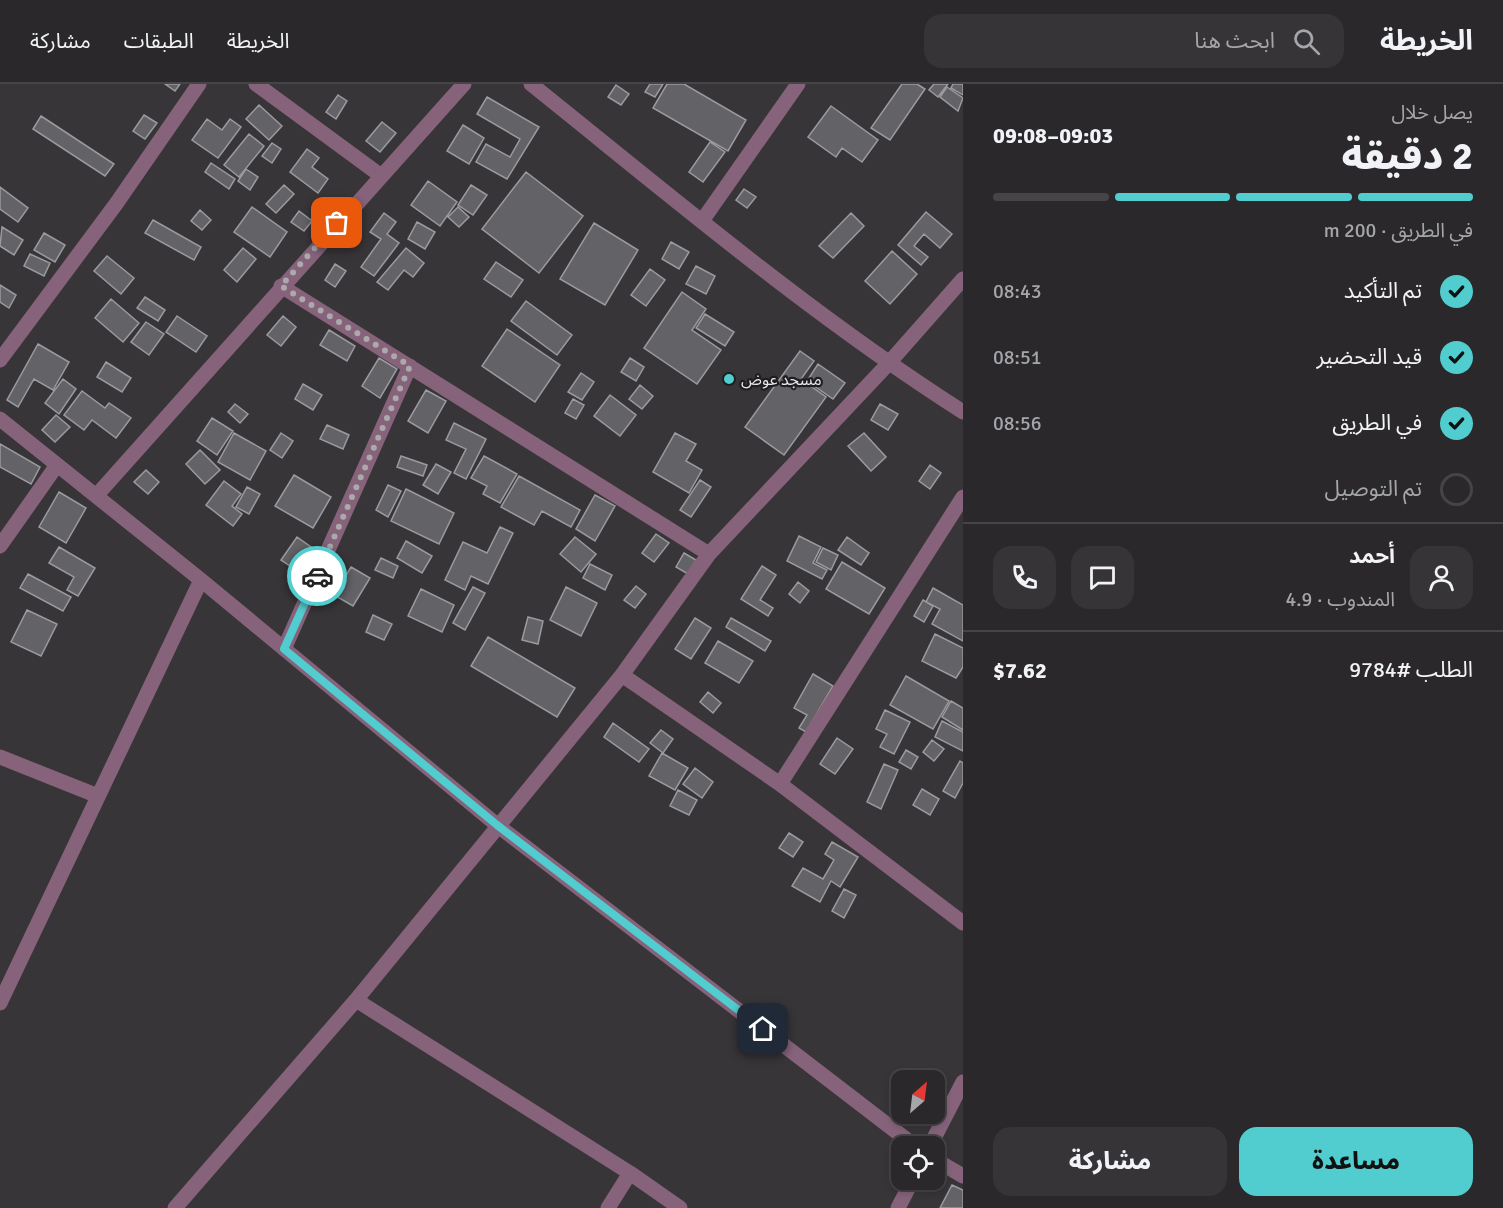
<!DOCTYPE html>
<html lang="ar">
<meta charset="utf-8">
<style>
body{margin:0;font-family:Signika,"Noto Sans Arabic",sans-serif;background:#363437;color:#f1f3f6;direction:rtl;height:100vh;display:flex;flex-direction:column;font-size:22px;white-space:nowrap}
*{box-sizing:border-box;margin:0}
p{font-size:20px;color:#a5a6a9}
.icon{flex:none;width:33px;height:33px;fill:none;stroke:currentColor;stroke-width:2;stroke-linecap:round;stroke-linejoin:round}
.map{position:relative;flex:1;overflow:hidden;direction:ltr}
.panel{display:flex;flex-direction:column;background:#2a282b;width:540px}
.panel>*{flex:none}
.needle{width:39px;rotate:28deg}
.buttons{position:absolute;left:891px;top:986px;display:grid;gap:12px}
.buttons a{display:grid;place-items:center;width:54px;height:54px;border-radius:12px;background:#2a282b;box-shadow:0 3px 9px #0003,0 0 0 2px #464447;font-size:30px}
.pin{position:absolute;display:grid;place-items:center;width:51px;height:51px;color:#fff;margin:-26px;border-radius:12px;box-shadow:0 3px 9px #0006}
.courier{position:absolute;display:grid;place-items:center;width:60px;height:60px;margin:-30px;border:4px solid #52cdcf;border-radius:50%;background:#fff;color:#222;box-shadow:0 2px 8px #0007}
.headline em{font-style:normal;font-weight:800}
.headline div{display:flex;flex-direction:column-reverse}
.headline{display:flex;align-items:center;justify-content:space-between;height:102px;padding:0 30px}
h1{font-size:39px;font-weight:800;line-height:45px}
.bar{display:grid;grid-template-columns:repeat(4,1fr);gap:9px 6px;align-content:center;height:72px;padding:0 30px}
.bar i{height:8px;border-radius:4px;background:#464447}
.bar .current{background:#52cdcf}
.bar p{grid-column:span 4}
.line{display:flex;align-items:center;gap:15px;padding:0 30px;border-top:2px solid #464447}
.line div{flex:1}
.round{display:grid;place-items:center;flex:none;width:63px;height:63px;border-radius:18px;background:#363437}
ol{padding:0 30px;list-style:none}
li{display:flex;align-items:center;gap:18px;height:66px}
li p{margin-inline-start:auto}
li .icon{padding:6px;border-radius:50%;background:#52cdcf;color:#111;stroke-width:4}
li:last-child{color:#a5a6a9}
li i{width:33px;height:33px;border:3px solid #464447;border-radius:50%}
.button{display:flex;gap:12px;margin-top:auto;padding:12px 30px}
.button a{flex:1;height:69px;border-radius:18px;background:#52cdcf;color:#111;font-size:24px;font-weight:800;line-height:69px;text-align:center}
.button a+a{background:#363437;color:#f1f3f6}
header{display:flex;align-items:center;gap:36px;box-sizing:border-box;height:84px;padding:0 30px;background:#2a282b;border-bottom:2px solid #464447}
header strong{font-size:28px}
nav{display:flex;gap:33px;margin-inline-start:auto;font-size:21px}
.search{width:420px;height:54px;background:#363437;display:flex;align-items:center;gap:15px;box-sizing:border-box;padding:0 21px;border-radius:18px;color:#a5a6a9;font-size:22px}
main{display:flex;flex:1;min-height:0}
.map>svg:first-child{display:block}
.building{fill:#636267;stroke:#9b9a9f;stroke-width:1.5}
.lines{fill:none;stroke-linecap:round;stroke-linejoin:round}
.minor{stroke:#86637b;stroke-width:15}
.done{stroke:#aba9ab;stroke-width:6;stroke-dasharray:0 10.8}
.route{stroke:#52cdcf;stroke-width:8}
.poi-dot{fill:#52cdcf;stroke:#1f1d1f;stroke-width:2}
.labels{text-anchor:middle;stroke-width:4.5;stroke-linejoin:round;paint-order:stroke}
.poi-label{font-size:16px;fill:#e9e7e9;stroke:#1f1d1f;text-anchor:start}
</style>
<header>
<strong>الخريطة</strong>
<div class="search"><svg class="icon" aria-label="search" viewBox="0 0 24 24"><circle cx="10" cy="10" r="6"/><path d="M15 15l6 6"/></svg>ابحث هنا</div>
<nav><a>الخريطة</a><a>الطبقات</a><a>مشاركة</a></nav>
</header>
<main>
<section class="panel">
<div class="headline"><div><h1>2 دقيقة</h1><p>يصل خلال</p></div><em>09:03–09:08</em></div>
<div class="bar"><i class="current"></i><i class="current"></i><i class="current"></i><i></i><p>في الطريق · 200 m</p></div>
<ol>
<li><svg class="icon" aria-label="check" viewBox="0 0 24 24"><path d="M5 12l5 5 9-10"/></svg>تم التأكيد<p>08:43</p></li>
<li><svg class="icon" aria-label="check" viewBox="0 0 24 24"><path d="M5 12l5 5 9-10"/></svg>قيد التحضير<p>08:51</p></li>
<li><svg class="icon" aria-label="check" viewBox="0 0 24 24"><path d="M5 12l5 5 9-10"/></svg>في الطريق<p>08:56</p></li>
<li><i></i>تم التوصيل</li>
</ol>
<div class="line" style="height:108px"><a class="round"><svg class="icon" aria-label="person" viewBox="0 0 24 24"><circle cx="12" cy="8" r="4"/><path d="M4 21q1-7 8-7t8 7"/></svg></a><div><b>أحمد</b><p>المندوب · 4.9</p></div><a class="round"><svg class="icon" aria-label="chat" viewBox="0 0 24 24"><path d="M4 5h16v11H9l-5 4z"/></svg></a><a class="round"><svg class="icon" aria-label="phone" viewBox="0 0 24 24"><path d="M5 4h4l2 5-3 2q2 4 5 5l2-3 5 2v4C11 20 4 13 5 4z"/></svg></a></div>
<div class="line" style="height:78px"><div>الطلب #9784</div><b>$7.62</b></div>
<div class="button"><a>مساعدة</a><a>مشاركة</a></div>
</section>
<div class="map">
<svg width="963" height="1124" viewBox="0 0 963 1124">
<rect width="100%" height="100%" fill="#383539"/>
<!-- building -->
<path class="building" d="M 165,0 L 180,0 L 175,7 Z
M 650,0 L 663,0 L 655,13 L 645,8 Z
M 667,0 L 684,0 L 746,36 L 728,67 L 653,24 Z
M 902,0 L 917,0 L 925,5 L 890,56 L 871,44 Z
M 934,0 L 948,0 L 938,13 L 929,6 Z
M 953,0 L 963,0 L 963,11 L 951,4 Z
M 616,1 L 629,10 L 621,21 L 608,13 Z
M 947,3 L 963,14 L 958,27 L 940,13 Z
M 338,11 L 347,17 L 336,35 L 326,28 Z
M 487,13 L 539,43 L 507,95 L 476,78 L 486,60 L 510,73 L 520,55 L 477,30 Z
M 259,21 L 282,42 L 269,56 L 246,35 Z
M 831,22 L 878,56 L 862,78 L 842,64 L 836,73 L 808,53 Z
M 144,31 L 157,39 L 145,55 L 133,47 Z
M 41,32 L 114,80 L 105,92 L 33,45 Z
M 207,35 L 222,46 L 230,35 L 241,43 L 218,74 L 192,56 Z
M 382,38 L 396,49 L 380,68 L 366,57 Z
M 463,41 L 484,54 L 469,80 L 447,67 Z
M 249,50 L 264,62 L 239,93 L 224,81 Z
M 710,58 L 725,68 L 703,98 L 689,88 Z
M 272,59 L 281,65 L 272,79 L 262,72 Z
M 307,65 L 319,74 L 312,83 L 328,95 L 318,109 L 290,88 Z
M 211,79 L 235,95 L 229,105 L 205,88 Z
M 246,85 L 258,93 L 250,106 L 238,97 Z
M 526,88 L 583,132 L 539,189 L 482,145 Z
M 428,97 L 457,118 L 440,142 L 411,121 Z
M 284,101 L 294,110 L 276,129 L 266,120 Z
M 471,101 L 487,111 L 473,131 L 458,121 Z
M 0,103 L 28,124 L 18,138 L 0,125 Z
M 744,105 L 756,113 L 747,124 L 736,116 Z
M 252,123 L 287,148 L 270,173 L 234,148 Z
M 458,123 L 469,133 L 459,143 L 448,133 Z
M 200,126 L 211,136 L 202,146 L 191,137 Z
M 299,127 L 312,137 L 304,147 L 291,138 Z
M 926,128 L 952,150 L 940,164 L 924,150 L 914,162 L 928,173 L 921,181 L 898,161 Z
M 384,129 L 396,138 L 387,150 L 399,159 L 374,192 L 361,183 L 381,155 L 370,148 Z
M 851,129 L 864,142 L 833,174 L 819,162 Z
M 153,136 L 201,163 L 194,176 L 145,149 Z
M 417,138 L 435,148 L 425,165 L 408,155 Z
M 594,139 L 638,166 L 605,221 L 560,195 Z
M 2,143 L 23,156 L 14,171 L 0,162 Z
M 44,149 L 65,161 L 55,178 L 34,166 Z
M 671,158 L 689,168 L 679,185 L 662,175 Z
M 243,164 L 256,175 L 237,198 L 224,186 Z
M 406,164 L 424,179 L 413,193 L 404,186 L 388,206 L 377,198 Z
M 892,167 L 917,190 L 890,220 L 865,197 Z
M 30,170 L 50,179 L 44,192 L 24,182 Z
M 107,172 L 134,194 L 121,210 L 94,187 Z
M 496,178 L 523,196 L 511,213 L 484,195 Z
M 335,180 L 346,187 L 335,203 L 325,196 Z
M 696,182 L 715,192 L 706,210 L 686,200 Z
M 650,185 L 665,196 L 646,222 L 631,211 Z
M 0,201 L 16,211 L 9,224 L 0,218 Z
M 682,208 L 706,225 L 692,246 L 721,266 L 697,300 L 644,264 Z
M 145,213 L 165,226 L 158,237 L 137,224 Z
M 111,215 L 139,239 L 123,258 L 95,234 Z
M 526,217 L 572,251 L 557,271 L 511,237 Z
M 705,230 L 734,248 L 725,262 L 696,244 Z
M 177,232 L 207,252 L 196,268 L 166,248 Z
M 283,232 L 296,243 L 281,262 L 267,251 Z
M 146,238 L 164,250 L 149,271 L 131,258 Z
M 507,245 L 560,281 L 535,318 L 482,282 Z
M 329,246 L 355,262 L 347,277 L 320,261 Z
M 38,260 L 69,278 L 53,306 L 34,295 L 18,323 L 7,316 Z
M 800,267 L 814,277 L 801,295 L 826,313 L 784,371 L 745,343 Z
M 379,274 L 397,285 L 380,314 L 362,302 Z
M 630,274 L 644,283 L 636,297 L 621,288 Z
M 106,278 L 131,294 L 122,308 L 97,293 Z
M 818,280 L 845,299 L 833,315 L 807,297 Z
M 581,289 L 594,298 L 582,316 L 568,308 Z
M 63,295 L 76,305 L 59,330 L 45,319 Z
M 303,300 L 322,311 L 313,326 L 295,315 Z
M 640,301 L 653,312 L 642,325 L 629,315 Z
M 426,306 L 446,317 L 428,349 L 408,337 Z
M 82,307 L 105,324 L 109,319 L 131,334 L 116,354 L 92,336 L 84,346 L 64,331 Z
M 610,311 L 636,331 L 620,352 L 594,332 Z
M 573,315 L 584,321 L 576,335 L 565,329 Z
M 235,320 L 248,330 L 240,339 L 228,328 Z
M 880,320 L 898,330 L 888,346 L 871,336 Z
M 56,331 L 70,343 L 55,358 L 42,346 Z
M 212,334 L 233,347 L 217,371 L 197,357 Z
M 454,339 L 486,355 L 466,395 L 454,389 L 466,365 L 446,356 Z
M 327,341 L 349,351 L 343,365 L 320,355 Z
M 234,349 L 266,367 L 250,396 L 218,378 Z
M 281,349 L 293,357 L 282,374 L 270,366 Z
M 675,349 L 696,360 L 686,377 L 702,386 L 689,409 L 653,388 Z
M 864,349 L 886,373 L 871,387 L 848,362 Z
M 0,360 L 40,383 L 31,400 L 0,383 Z
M 200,366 L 220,386 L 205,400 L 186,380 Z
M 401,372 L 427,381 L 423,392 L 397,383 Z
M 484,372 L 517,390 L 500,419 L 483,410 L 487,402 L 471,394 Z
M 436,380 L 451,388 L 438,410 L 423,401 Z
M 930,381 L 941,389 L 930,405 L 919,397 Z
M 146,386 L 159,398 L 148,410 L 134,398 Z
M 294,391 L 331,413 L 313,444 L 275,422 Z
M 519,392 L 580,426 L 571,443 L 542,427 L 534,441 L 501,423 Z
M 700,396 L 711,403 L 691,433 L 680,426 Z
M 224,397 L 241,410 L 232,422 L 242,430 L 233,442 L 206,421 Z
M 388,401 L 401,407 L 388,433 L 376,426 Z
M 247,403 L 260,410 L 249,430 L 236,423 Z
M 406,405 L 454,429 L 439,460 L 391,437 Z
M 59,408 L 86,424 L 66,459 L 39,443 Z
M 595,411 L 615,422 L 595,457 L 576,445 Z
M 500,443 L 513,449 L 488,500 L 471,492 L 465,506 L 445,496 L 463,458 L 487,469 Z
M 656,450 L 669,459 L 654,478 L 642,469 Z
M 799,452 L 821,463 L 813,479 L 827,486 L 822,495 L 787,477 Z
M 297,453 L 311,463 L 296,486 L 281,476 Z
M 575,453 L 596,470 L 581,488 L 560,470 Z
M 847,453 L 869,469 L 861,481 L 838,466 Z
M 406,457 L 432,472 L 422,489 L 397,474 Z
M 59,463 L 95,484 L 78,512 L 67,506 L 74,493 L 49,479 Z
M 823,464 L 838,471 L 831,486 L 816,478 Z
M 684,469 L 696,476 L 688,490 L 676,483 Z
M 381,474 L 398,482 L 393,494 L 375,486 Z
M 842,478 L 885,504 L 869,530 L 826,505 Z
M 590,480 L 612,491 L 605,506 L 583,494 Z
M 762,482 L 776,491 L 760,516 L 773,524 L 768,532 L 741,515 Z
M 351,483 L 370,494 L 353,522 L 334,511 Z
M 28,490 L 71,513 L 63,527 L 20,504 Z
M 798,498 L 809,507 L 800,519 L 789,510 Z
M 636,502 L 646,510 L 635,524 L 624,516 Z
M 473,503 L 485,509 L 465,546 L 453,539 Z
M 566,503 L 597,519 L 581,552 L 550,536 Z
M 933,504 L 963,521 L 963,557 L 932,540 L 940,525 L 926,518 Z
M 421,505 L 454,521 L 442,548 L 408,532 Z
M 923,516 L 933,522 L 924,538 L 914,532 Z
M 27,526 L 57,540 L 41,572 L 11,558 Z
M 373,531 L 392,540 L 384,556 L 366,548 Z
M 528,533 L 543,537 L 538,560 L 522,556 Z
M 695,534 L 711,544 L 691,575 L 675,565 Z
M 731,534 L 771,557 L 765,567 L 726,543 Z
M 935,550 L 963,564 L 963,583 L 956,594 L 922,577 Z
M 488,553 L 575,604 L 557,633 L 471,582 Z
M 718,557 L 753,577 L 739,599 L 705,579 Z
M 813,590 L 833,602 L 806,648 L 799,644 L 807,631 L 794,624 Z
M 906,592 L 949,617 L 933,645 L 890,621 Z
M 708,608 L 721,619 L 713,629 L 700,618 Z
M 951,617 L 963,624 L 963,646 L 942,633 Z
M 885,626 L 910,638 L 894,670 L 880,663 L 887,650 L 876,645 Z
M 942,637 L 963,648 L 963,667 L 935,653 Z
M 613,639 L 649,665 L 639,678 L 604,653 Z
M 661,646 L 673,655 L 663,669 L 650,659 Z
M 837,654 L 853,665 L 835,690 L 820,680 Z
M 932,656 L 944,665 L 934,677 L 923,668 Z
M 906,666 L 918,673 L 911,685 L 899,678 Z
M 662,669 L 688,684 L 675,706 L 649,692 Z
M 960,677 L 963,679 L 963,699 L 955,714 L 943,707 Z
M 884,680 L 898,686 L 881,725 L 867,718 Z
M 695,684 L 713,698 L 702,714 L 683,700 Z
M 922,705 L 939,715 L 930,731 L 913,721 Z
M 678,706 L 697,716 L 689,731 L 670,722 Z
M 789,749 L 803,758 L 793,773 L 779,764 Z
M 832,758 L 858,773 L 840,803 L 831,797 L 820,818 L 792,802 L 803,784 L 823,795 L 834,776 L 825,770 Z
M 844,805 L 856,811 L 844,834 L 832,827 Z
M 952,1101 L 963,1106 L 963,1124 L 940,1124 Z"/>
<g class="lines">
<!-- minor -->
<path class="minor" d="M 256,0 L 380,91
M 531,0 C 672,113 811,231 963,328
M 702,137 L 798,0
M 281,202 L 709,470
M 0,276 L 116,120 L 199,0
M 0,335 L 201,496 L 497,741 L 915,1062
M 96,412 L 464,0
M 0,462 L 57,381
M 284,565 L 410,282
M 622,591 L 780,700 L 963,839
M 0,673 L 98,712
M 780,700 L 963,413
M 356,916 L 630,1089 L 680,1124
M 0,919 L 201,496
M 930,1062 L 963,998
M 934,1075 L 963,1092
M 175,1124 L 356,916 L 622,591 L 709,470 L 888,280 L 963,195
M 608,1124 L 630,1089
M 898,1124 L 913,1095"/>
</g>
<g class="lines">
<!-- done -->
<path class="done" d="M 317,492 L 410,282 L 281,202 L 337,139"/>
<!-- route -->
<path class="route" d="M 317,492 L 284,565 L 497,741 L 763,945"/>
</g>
<!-- markers -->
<circle class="poi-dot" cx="729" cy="295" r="6"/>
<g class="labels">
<!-- poi labels -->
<g class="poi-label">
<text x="741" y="301">مسجد عوض</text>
</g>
</g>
</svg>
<div class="buttons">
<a><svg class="needle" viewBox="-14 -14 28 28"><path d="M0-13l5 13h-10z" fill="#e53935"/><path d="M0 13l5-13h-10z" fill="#a5a6a9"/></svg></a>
<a><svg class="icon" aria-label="locate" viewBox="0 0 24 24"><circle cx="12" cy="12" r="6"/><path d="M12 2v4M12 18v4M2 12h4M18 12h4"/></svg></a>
</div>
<div class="pin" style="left:337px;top:139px;background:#ea580c"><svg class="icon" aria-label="bag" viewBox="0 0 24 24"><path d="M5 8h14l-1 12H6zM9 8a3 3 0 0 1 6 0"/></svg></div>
<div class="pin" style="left:763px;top:945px;background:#1f2937"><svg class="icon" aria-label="home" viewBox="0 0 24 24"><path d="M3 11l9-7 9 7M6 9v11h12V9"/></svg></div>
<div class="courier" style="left:317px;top:492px"><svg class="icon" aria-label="car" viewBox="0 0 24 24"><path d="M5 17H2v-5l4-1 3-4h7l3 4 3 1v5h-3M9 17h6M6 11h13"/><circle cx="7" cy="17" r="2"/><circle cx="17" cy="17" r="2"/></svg></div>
</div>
</main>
